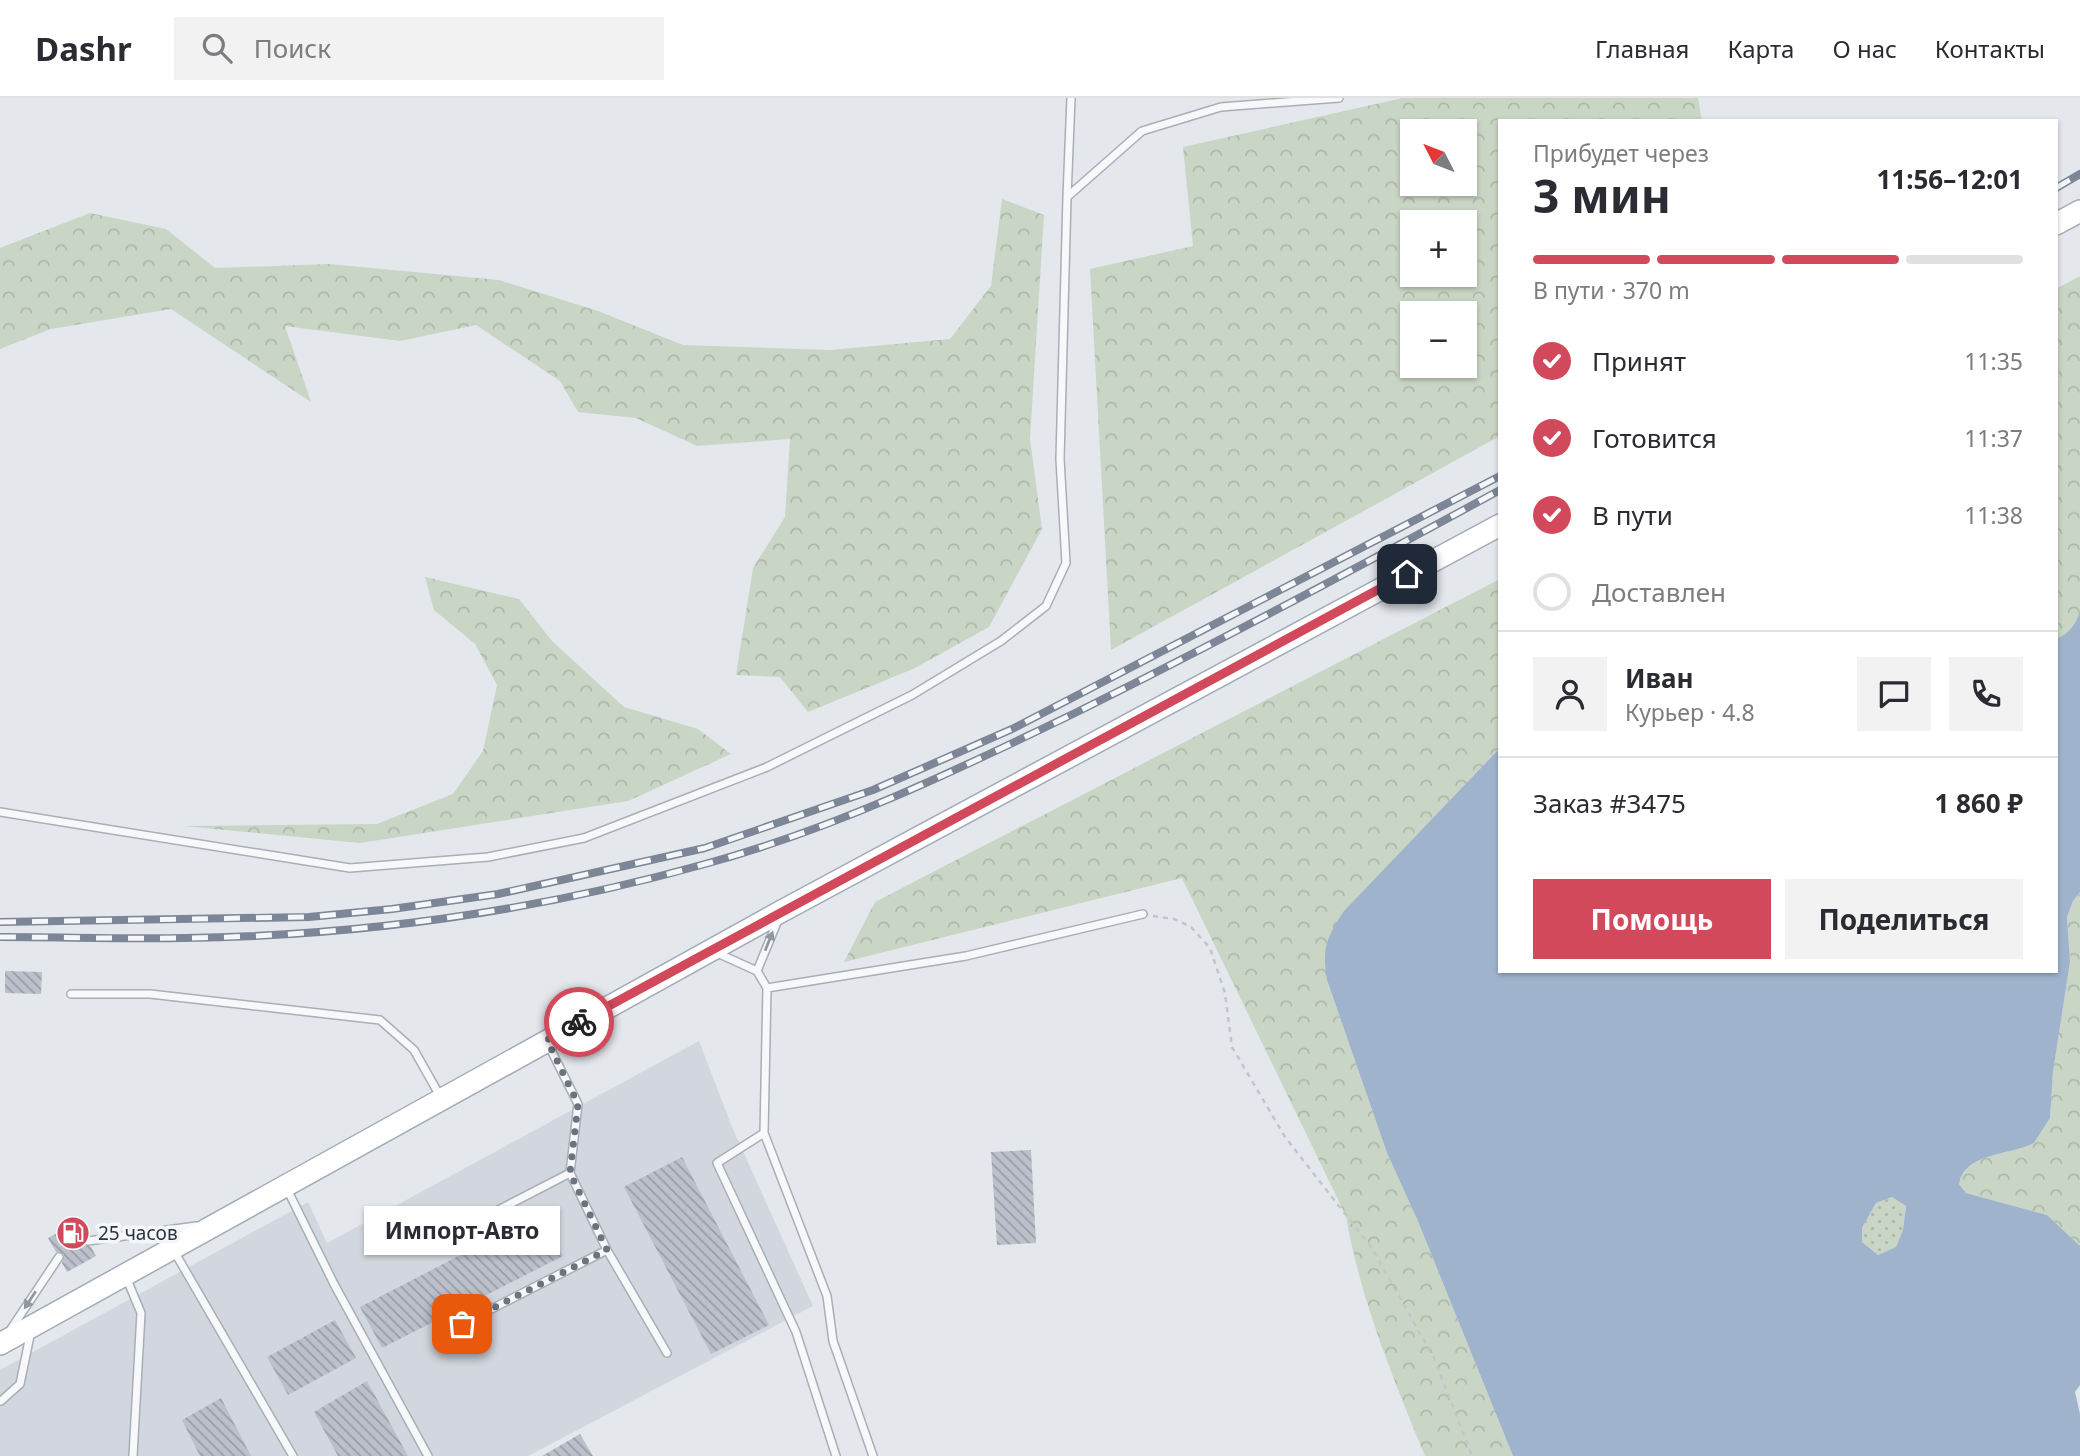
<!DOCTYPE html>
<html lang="ru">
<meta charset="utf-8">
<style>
body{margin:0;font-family:"Noto Sans",sans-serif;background:#f2f2f3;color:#2b2b33;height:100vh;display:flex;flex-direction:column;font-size:26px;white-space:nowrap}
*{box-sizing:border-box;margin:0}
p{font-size:23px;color:#7c7c81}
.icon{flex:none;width:38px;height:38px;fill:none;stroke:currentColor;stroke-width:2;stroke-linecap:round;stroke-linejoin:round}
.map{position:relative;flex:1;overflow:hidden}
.panel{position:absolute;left:1498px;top:21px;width:560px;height:854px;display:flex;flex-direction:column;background:#fff;border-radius:0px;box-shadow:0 2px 5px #0004}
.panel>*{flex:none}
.needle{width:46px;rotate:312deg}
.tools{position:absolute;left:1400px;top:21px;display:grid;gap:14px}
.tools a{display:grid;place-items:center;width:77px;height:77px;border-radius:0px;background:#fff;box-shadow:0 2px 5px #0004;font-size:35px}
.pin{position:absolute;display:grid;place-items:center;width:60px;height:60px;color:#fff;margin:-30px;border-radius:14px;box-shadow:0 4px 10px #0006}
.courier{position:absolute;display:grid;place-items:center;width:70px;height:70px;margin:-35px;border:5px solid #d1495b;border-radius:50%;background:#fff;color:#222;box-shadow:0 2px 9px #0007}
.bubble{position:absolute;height:49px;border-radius:0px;background:#fff;box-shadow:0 2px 5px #0004;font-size:23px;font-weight:700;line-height:49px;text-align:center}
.summary em{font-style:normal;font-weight:700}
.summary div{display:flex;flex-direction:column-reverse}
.summary{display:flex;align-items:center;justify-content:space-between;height:119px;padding:0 35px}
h1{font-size:46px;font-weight:700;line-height:52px}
.bar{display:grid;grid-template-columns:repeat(4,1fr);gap:10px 7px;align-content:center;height:84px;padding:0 35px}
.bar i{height:9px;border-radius:5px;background:#e1e1e2}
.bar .selected{background:#d1495b}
.bar p{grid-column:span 4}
.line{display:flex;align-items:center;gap:18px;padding:0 35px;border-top:2px solid #e1e1e2}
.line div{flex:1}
.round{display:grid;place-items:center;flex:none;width:74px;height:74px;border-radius:0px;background:#f2f2f3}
ol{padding:0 35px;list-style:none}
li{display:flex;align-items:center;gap:21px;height:77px}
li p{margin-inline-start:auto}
li .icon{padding:7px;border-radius:50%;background:#d1495b;color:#fff;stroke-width:4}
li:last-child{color:#7c7c81}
li i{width:38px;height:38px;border:4px solid #e1e1e2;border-radius:50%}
.cta{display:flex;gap:14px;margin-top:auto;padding:14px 35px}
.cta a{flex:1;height:80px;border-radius:0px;background:#d1495b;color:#fff;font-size:28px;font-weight:700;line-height:80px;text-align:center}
.cta a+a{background:#f2f2f3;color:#2b2b33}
header{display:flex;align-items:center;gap:42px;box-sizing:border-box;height:98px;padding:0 35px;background:#fff;border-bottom:2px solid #e1e1e2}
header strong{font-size:33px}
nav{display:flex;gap:38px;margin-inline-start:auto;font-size:24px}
.search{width:490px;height:63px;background:#f2f2f3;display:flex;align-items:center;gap:18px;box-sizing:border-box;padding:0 24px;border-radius:0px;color:#7c7c81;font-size:26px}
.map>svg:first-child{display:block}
.built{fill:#d2d6de}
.grass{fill:url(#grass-dots)}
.forest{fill:url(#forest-crowns);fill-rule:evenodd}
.water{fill:#9fb4cc;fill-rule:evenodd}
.building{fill:url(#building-back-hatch)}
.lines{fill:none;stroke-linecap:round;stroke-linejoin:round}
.service-casing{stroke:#a9aeb7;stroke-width:10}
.primary-casing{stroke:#a3abb8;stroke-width:24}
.path{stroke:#c2c5cb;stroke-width:2.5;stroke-dasharray:5 5;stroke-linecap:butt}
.service{stroke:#f7f8fa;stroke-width:7}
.primary{stroke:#fff;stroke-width:21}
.rail-casing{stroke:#7d8696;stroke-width:8}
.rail{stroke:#f4f6f9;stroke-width:5;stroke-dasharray:16;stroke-linecap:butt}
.oneway{fill:#9196a0}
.done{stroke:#6c737f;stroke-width:7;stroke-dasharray:0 12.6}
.route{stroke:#d1495b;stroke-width:9}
.labels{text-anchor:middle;stroke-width:7;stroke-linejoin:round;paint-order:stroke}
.poi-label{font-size:19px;fill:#2b3445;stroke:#f4f6f9;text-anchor:start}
</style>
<header>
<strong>Dashr</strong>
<div class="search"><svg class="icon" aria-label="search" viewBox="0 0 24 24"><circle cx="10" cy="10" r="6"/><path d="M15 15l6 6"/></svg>Поиск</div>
<nav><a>Главная</a><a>Карта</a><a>О нас</a><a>Контакты</a></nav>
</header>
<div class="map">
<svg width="2080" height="1358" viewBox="0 0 2080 1358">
<defs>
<pattern id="grass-dots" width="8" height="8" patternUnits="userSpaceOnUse" patternTransform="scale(1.75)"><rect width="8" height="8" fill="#c9d6c5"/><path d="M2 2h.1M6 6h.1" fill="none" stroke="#adb8ab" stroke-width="1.8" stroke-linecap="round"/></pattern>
<pattern id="forest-crowns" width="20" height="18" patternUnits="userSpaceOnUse" patternTransform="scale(1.75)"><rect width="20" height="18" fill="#c9d6c5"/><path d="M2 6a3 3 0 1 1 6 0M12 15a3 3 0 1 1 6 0" fill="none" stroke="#adb8ab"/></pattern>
<pattern id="building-back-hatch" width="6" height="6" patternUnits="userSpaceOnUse" patternTransform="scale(1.75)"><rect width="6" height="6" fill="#bbc0ca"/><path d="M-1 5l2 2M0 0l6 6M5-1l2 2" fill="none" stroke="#989da6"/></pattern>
</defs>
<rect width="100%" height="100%" fill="#e4e7ec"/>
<!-- built -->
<path class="built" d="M 699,943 L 732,1029 L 813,1208 L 528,1358 L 0,1358 L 0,1272 L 308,1104 L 327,1145 Z"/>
<!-- grass -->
<path class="grass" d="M 1892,1099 L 1906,1108 L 1903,1132 L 1896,1149 L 1878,1157 L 1862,1144 L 1862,1130 L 1876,1105 Z"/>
<!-- forest -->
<path class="forest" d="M 1403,0 L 1698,0 L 1702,23 L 1500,23 L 1500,338 L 1111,552 L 1090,171 L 1193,148 L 1183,49 ZM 1465,33 L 1465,86 L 1412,86 L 1412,33 ZM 1465,124 L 1465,177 L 1412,177 L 1412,124 ZM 1412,215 L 1465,215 L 1465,268 L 1412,268 Z
M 1002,101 L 1044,117 L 1030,341 L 1042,431 L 989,529 L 913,571 L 808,614 L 780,579 L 736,577 L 753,470 L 785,419 L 790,341 L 697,348 L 636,320 L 578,314 L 560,283 L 476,227 L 400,243 L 285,228 L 311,304 L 171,211 L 51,231 L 0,251 L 0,150 L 90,115 L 166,131 L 215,170 L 329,166 L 499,182 L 598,213 L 683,247 L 830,252 L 950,241 L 991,188 Z
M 2080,178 L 2080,512 C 2077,525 2069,536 2056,541 L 2056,191 Z
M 425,479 L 519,501 L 552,543 L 624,609 L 698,631 L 731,656 L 628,703 L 360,745 L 183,728 L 377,726 L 453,696 L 483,653 L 497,587 L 475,546 L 434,512 Z
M 1500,481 L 1500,650 L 1385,771 L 1327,882 L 1387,1055 L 1417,1121 L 1513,1358 L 1425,1358 C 1393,1280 1360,1201 1346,1118 L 1182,780 L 844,864 L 875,804 Z
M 2080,794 L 2080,1148 L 2047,1117 L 1966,1095 L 1959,1086 C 1966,1054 2009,1058 2034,1045 L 2050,1020 L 2053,974 L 2070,864 L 2067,819 L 2073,803 Z"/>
<!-- water -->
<path class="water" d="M 2080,512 L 2080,794 L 2073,803 L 2067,819 L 2070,864 L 2053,974 L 2050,1020 L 2034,1045 C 2009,1058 1965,1054 1959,1086 L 1966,1095 L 2047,1117 L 2080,1148 L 2080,1287 L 2075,1294 L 2080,1316 L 2080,1358 L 1513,1358 L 1417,1121 L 1387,1055 L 1327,882 C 1322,850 1326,840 1344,813 L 1500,650 L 1500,873 L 2056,873 L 2056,541 C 2069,536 2077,525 2080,512 ZM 1892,1099 L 1906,1108 L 1903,1132 L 1896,1149 L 1878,1157 L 1862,1144 L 1862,1130 L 1876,1105 Z"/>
<!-- building -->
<path class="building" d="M 5,873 L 42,874 L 41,896 L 5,895 Z
M 1031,1052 L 1036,1145 L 997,1147 L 991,1054 Z
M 682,1059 L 769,1227 L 711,1256 L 624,1089 Z
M 540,1116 L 563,1158 L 382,1250 L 360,1209 Z
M 78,1124 L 85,1138 L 83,1146 L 91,1149 L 96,1158 L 67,1174 L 62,1165 L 64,1156 L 56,1154 L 48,1140 Z
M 335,1222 L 356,1260 L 288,1297 L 267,1259 Z
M 367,1283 L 408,1358 L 338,1358 L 314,1314 Z
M 221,1300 L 251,1358 L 200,1358 L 182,1322 Z
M 580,1336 L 593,1358 L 542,1358 Z"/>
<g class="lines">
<defs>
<path id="service" d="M 1067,99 L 1071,0
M 0,714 L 350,770 L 488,759 L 584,740 L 767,669 L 912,597 L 1001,543 L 1046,508 L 1066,465 L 1060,361 L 1067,99 L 1142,33 L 1221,9 L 1339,0
M 715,854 L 757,873 L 767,890 L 764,1035 L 827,1198 L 833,1243 L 873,1358
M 757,873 L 778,822
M 767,890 L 966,858 L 1143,816
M 71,896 L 150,896 L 380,922 L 414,952 L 440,998
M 548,946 L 578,1006 L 570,1075 L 607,1152 L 667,1255
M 764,1035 L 717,1065 L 796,1234 L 836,1358
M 286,1089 L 334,1186 L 428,1358
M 477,1123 L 570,1075
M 88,1143 L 196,1128
M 174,1153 L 293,1358
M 126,1179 L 141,1215 L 133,1358
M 462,1226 L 607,1152
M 11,1231 L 59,1159
M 1,1303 L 20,1286 L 31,1233"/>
<path id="primary" d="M 2056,126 L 2080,113
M 0,1246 L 782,813 L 1500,427"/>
</defs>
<!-- service casing -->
<use href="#service" class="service-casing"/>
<!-- primary casing -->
<use href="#primary" class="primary-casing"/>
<!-- path -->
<path class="path" d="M 1153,818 L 1174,821 L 1191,829 L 1210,850 L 1225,895 L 1232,949 L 1285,1039 L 1371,1149 L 1434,1260 L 1472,1358"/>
<!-- service -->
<use href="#service" class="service"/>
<!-- primary -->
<use href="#primary" class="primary"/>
<defs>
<path id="rail" d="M 2056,90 L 2080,76
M 0,824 L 309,819 L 392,811 L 498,796 L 705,750 L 873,692 L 1012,631 L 1500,378
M 0,839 C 61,839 123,841 184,840 C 359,838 537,813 705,766 C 834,731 955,673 1075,615 C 1218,544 1359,469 1500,392"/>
</defs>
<!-- rail casing -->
<use href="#rail" class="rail-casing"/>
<!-- rail -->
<use href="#rail" class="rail"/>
</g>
<!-- one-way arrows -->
<defs><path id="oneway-solid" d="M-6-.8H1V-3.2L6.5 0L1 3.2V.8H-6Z" transform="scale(1.75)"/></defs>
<g class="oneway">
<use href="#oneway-solid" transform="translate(769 843) rotate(-68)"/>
<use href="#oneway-solid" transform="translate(30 1202) rotate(123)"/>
</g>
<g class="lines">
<!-- done -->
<path class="done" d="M 462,1226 L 607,1152 L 570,1075 L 578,1006 L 547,942 L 579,924"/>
<!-- route -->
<path class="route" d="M 579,924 L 1407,476"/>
</g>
<!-- icons -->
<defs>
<symbol id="fuel-disc" viewBox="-11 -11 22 22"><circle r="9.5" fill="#d1495b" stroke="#f4f6f9"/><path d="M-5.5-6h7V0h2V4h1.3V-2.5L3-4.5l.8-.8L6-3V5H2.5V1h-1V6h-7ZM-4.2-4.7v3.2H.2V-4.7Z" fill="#fff"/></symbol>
</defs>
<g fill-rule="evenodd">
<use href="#fuel-disc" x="54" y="1116" width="38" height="38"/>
</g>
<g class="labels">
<!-- poi labels -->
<g class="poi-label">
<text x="98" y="1142">25 часов</text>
</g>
</g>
</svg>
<div class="tools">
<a><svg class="needle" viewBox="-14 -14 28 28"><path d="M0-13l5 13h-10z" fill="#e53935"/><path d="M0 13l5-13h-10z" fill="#7c7c81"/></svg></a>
<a>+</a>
<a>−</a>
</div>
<div class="pin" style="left:462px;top:1226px;background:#ea580c"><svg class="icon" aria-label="bag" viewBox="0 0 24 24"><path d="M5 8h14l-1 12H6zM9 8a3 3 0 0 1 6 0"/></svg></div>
<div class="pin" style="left:1407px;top:476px;background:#1f2937"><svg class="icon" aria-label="home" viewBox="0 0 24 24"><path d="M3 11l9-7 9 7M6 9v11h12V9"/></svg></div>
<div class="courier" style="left:579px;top:924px"><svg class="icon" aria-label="bike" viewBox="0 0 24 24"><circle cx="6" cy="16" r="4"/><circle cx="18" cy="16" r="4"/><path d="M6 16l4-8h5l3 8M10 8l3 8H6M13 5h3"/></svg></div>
<div class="bubble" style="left:364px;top:1108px;width:196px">Импорт-Авто</div>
<section class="panel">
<div class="summary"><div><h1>3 мин</h1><p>Прибудет через</p></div><em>11:56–12:01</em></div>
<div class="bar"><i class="selected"></i><i class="selected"></i><i class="selected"></i><i></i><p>В пути · 370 m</p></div>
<ol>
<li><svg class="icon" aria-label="check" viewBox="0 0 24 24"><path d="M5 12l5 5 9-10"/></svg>Принят<p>11:35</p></li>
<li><svg class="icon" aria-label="check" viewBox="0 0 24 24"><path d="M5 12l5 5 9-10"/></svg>Готовится<p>11:37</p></li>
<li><svg class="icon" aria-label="check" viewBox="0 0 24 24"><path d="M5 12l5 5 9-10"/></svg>В пути<p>11:38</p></li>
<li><i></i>Доставлен</li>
</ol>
<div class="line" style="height:126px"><a class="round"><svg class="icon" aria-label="person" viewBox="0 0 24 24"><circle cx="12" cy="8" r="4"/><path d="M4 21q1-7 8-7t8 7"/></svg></a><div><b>Иван</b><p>Курьер · 4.8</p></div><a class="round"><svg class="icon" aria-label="chat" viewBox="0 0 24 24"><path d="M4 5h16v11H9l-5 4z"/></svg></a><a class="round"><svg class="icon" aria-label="phone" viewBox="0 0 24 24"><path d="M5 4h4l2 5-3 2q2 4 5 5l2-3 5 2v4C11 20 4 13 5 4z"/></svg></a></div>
<div class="line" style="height:91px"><div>Заказ #3475</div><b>1 860 ₽</b></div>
<div class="cta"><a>Помощь</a><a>Поделиться</a></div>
</section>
</div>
